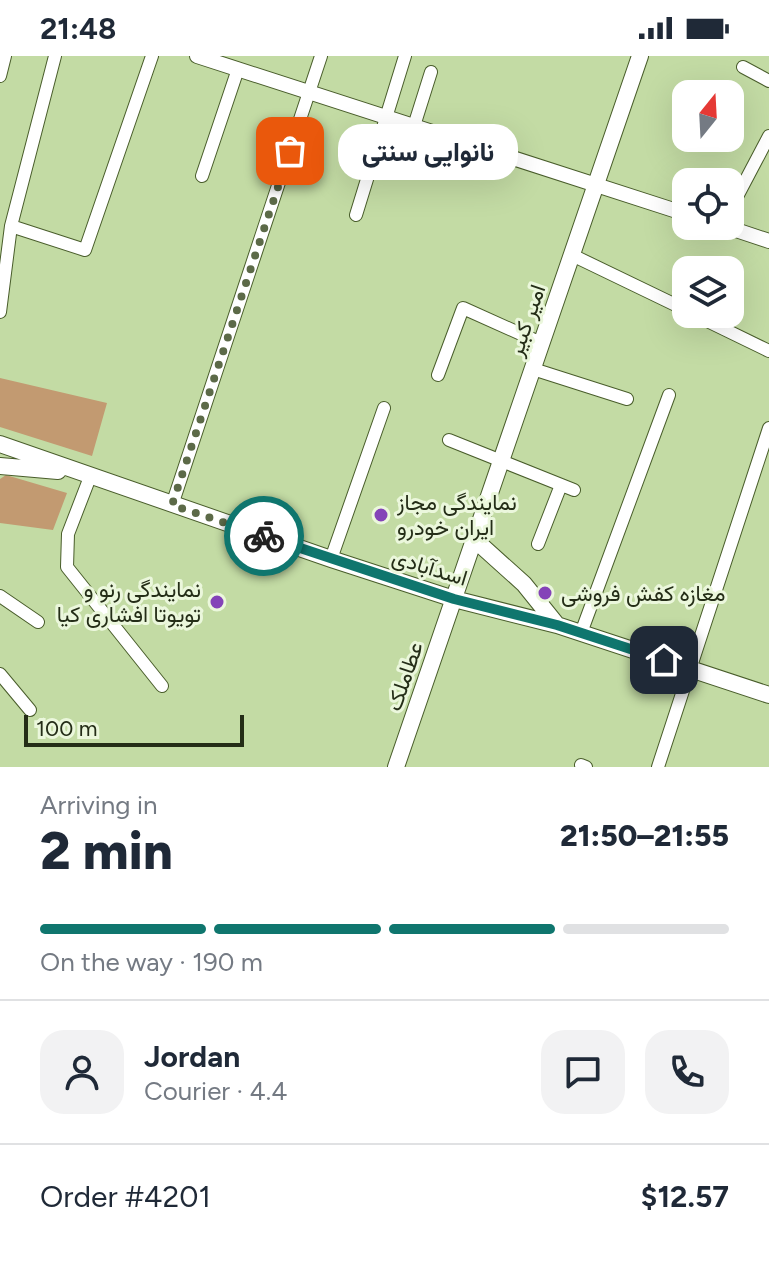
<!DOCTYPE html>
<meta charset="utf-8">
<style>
body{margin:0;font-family:Figtree,Vazirmatn,sans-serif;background:#f2f2f3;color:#1f2937;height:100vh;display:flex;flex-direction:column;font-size:30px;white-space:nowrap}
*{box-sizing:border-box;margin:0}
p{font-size:26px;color:#747a83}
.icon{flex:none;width:44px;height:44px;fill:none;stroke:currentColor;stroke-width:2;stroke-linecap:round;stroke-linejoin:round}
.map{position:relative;height:711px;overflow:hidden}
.side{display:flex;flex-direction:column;background:#fff;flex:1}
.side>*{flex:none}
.needle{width:52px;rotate:18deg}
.controls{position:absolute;left:672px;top:24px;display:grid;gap:16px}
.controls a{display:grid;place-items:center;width:72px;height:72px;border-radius:16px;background:#fff;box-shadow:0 8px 32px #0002;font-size:40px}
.scale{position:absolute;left:24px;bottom:20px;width:220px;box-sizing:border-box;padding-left:8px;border:4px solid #242d17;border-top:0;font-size:22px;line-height:28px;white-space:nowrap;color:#242d17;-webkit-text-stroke:6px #ebf7dc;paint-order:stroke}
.pin{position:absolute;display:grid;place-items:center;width:68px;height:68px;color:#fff;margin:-34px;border-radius:16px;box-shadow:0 4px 12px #0006}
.courier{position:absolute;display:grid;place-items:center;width:80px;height:80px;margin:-40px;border:6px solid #0f766e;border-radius:50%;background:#fff;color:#222;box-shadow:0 2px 10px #0007}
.bubble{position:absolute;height:56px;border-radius:24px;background:#fff;box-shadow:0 8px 32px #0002;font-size:26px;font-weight:800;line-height:56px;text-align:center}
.overview em{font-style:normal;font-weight:800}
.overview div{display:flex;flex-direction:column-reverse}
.overview{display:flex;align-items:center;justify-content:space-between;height:136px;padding:0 40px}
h1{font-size:52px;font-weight:800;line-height:60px}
.bar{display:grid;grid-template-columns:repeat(4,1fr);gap:12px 8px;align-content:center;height:96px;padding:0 40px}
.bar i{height:10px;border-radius:6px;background:#e0e1e3}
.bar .current{background:#0f766e}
.bar p{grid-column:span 4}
.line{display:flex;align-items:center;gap:20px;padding:0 40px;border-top:2px solid #e0e1e3}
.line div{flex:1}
.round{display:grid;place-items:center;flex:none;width:84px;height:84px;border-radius:24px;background:#f2f2f3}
.status{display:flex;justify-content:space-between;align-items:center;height:56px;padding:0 40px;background:#fff;direction:ltr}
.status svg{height:22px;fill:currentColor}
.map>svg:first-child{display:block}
.green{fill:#c29a71}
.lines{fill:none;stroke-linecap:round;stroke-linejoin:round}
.minor-casing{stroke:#495d2b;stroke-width:14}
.tertiary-casing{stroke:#495d2b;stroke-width:16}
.secondary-casing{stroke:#495d2b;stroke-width:18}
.minor{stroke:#fff;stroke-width:12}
.tertiary{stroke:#fff;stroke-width:14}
.secondary{stroke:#fff;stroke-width:16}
.done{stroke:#5c6a48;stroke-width:8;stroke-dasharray:0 14.4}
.route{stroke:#0f766e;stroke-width:10}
.poi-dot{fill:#8443b8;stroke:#ebf7dc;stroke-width:3}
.labels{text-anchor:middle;stroke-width:6;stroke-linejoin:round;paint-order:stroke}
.street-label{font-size:22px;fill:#242d17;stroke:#ebf7dc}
.poi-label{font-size:22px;fill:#242d17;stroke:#ebf7dc;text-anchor:start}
</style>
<div class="status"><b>21:48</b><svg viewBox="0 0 49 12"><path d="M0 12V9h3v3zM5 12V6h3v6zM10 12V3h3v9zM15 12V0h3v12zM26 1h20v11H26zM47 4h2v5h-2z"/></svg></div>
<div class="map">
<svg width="769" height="711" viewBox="0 0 769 711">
<rect width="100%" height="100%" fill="#c3dba4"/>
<!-- green -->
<path class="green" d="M 0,322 L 107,347 L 92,400 L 0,371 Z
M 6,419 L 67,437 L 53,474 L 0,467 L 0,423 Z"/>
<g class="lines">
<defs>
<path id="minor" d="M 743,11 L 769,25
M 0,20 L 5,0
M 414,70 L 431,16
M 202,120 L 238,13
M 730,154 L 769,80
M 356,159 L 405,0
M 11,170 L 85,194 L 152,0
M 572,199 L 686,254
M 0,256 L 11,170 L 55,0
M 693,258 L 769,295
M 533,313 L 627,343
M 438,319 L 463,252 L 541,287
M 449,384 L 574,434
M 90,421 L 68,478 L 67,511 L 162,630
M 172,449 L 321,0
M 538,488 L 561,429
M 331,503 L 384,352
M 0,540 L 38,566
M 581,577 L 669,339
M 0,618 L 30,654
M 581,709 L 586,711
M 658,711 L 769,372"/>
<path id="tertiary" d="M 197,0 L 686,158
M 724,170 L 769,185"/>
<path id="secondary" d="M 0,388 L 331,503 L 454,543 L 557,569 L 769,639
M 0,410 L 58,415
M 474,483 L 524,528 L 557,569
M 396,711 L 640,0"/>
</defs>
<!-- minor casing -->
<use href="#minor" class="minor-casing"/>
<!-- tertiary casing -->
<use href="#tertiary" class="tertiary-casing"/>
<!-- secondary casing -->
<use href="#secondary" class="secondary-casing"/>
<!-- minor -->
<use href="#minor" class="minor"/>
<!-- tertiary -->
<use href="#tertiary" class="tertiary"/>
<!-- secondary -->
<use href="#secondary" class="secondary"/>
</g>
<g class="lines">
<!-- done -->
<path class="done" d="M 264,480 L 172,449 L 290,95"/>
<!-- route -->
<path class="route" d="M 264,480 L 454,543 L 557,569 L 664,604"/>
</g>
<!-- markers -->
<g class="poi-dot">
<circle cx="381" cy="459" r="8"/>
<circle cx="545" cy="537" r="8"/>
<circle cx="217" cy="546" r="8"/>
</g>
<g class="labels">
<!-- street labels -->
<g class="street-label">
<text transform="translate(526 264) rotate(-71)" y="8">امیر کبیر</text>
<text transform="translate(430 511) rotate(17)" y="8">اسدآبادی</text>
<text transform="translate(404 620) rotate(-71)" y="8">عطاملک</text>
</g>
<!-- poi labels -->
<g class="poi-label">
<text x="397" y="454">نمایندگی مجاز<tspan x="397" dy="25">ایران خودرو</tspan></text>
<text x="201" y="541" text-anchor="end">نمایندگی رنو و<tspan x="201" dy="25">تویوتا افشاری کیا</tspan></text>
<text x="561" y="545">مغازه کفش فروشی</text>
</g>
</g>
</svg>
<div class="controls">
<a><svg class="needle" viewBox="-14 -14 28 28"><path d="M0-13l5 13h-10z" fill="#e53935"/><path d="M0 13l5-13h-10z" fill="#747a83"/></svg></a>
<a><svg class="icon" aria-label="locate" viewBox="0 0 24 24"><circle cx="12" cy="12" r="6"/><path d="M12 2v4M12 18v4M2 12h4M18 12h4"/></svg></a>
<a><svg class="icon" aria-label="layers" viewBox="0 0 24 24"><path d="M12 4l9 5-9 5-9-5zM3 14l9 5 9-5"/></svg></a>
</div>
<div class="scale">100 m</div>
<div class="pin" style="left:290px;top:95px;background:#ea580c"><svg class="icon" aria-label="bag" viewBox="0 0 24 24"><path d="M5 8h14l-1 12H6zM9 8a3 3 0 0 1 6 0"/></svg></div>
<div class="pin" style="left:664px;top:604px;background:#1f2937"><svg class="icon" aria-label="home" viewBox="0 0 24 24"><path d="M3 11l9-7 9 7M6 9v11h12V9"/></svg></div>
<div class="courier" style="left:264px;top:480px"><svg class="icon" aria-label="bike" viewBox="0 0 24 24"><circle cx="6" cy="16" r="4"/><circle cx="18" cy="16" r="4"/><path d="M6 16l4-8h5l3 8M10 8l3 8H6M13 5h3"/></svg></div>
<div class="bubble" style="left:338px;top:68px;width:180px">نانوایی سنتی</div>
</div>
<section class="side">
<div class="overview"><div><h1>2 min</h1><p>Arriving in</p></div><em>21:50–21:55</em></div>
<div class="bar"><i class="current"></i><i class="current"></i><i class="current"></i><i></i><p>On the way · 190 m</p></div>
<div class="line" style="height:144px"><a class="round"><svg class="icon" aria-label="person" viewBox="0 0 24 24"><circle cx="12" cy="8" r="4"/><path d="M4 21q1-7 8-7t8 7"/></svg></a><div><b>Jordan</b><p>Courier · 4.4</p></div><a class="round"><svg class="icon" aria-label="chat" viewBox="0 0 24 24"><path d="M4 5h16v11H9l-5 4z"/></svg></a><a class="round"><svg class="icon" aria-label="phone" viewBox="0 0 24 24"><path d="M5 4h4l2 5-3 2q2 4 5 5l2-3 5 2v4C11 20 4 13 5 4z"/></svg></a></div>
<div class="line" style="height:104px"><div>Order #4201</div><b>$12.57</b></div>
</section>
